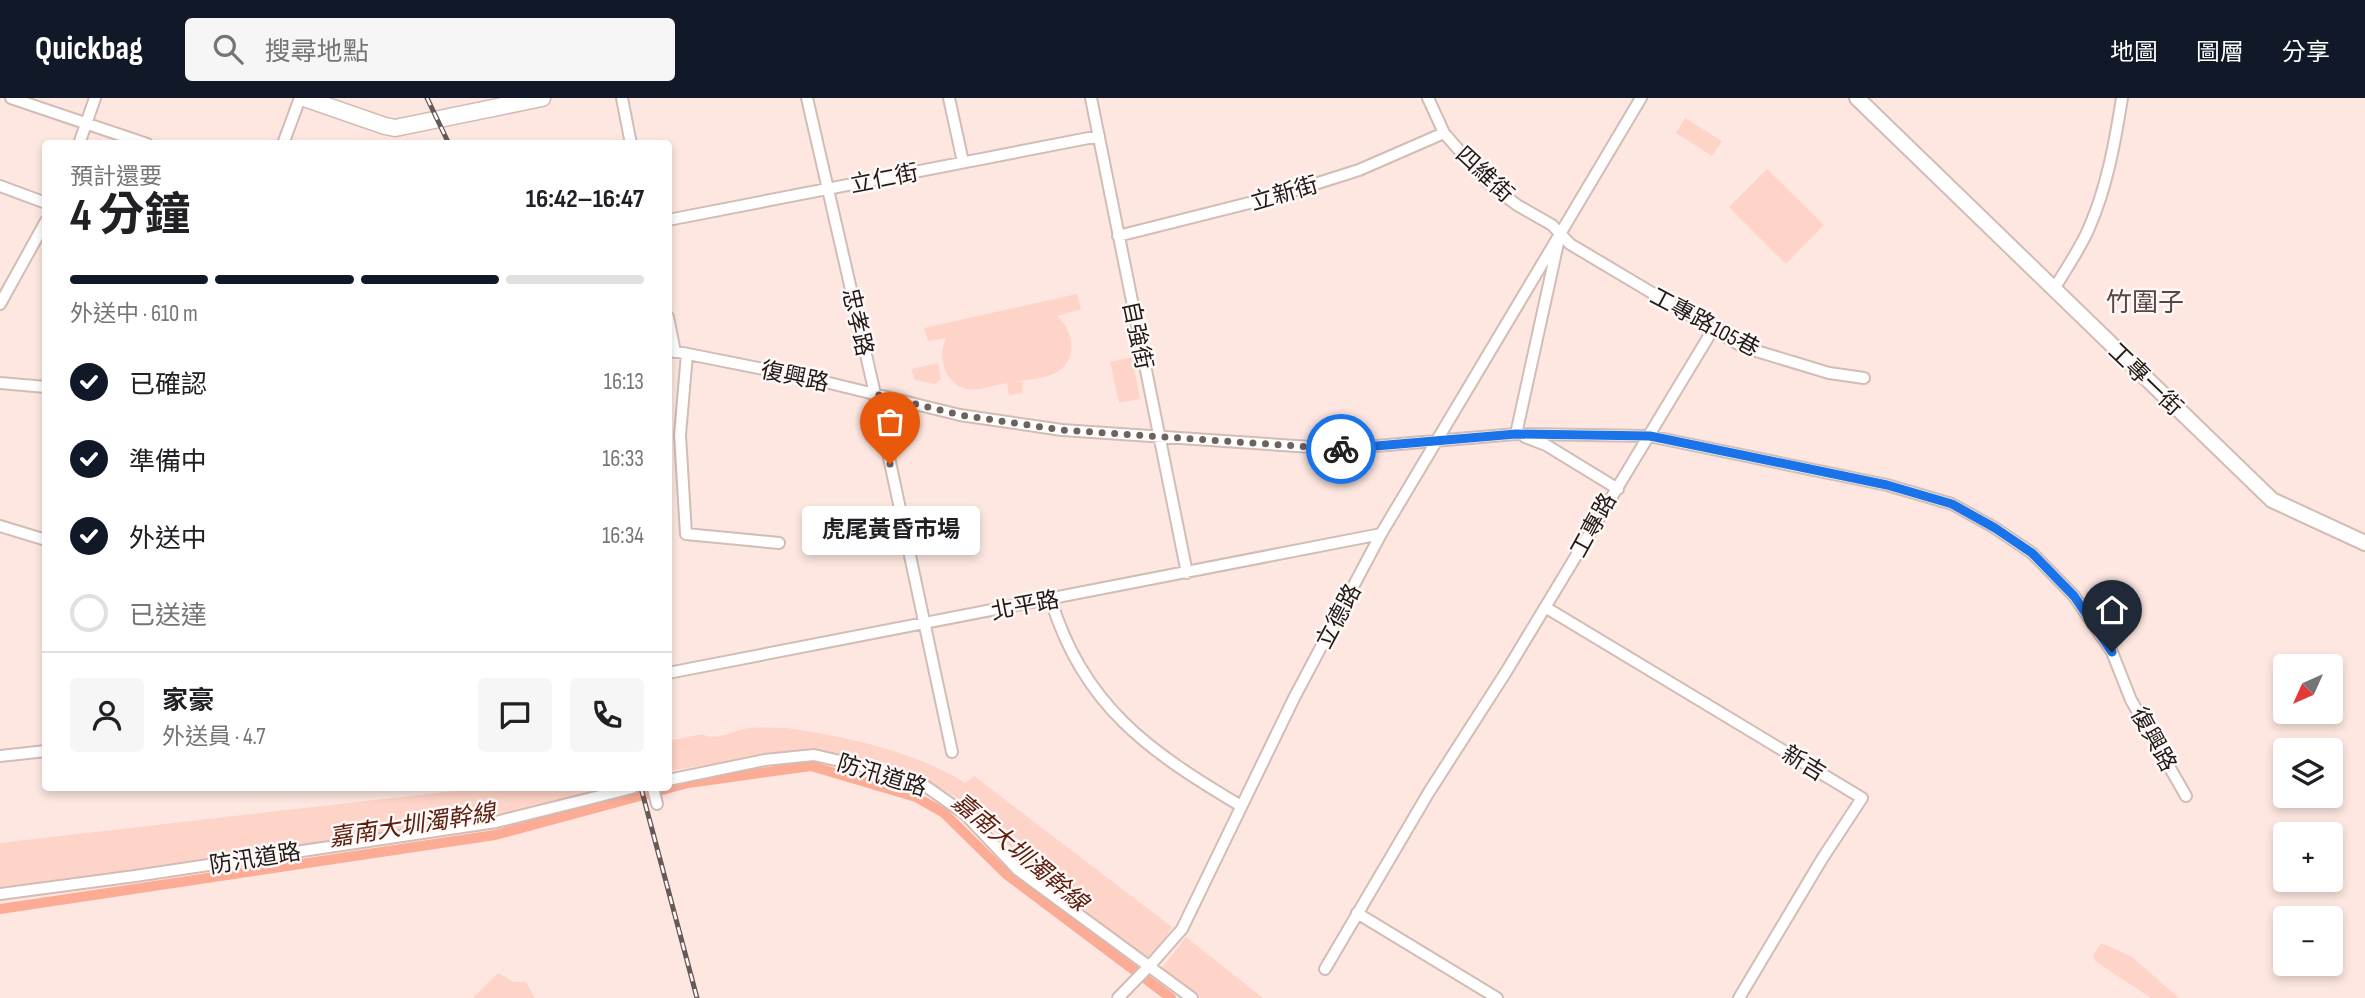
<!DOCTYPE html>
<html lang="zh-TW">
<meta charset="utf-8">
<style>
body{margin:0;font-family:"Sofia Sans Condensed","Noto Sans TC",sans-serif;background:#f6f6f6;color:#202124;height:100vh;display:flex;flex-direction:column;font-size:26px;white-space:nowrap}
*{box-sizing:border-box;margin:0}
p{font-size:23px;color:#757577}
.icon{flex:none;width:38px;height:38px;fill:none;stroke:currentColor;stroke-width:2;stroke-linecap:round;stroke-linejoin:round}
.map{position:relative;flex:1;overflow:hidden}
.panel{position:absolute;left:42px;top:42px;width:630px;height:651px;display:flex;flex-direction:column;background:#fff;border-radius:7px;box-shadow:0 4px 10px #0003}
.panel>*{flex:none}
.needle{width:46px;rotate:225deg}
.tools{position:absolute;left:2273px;top:556px;display:grid;gap:14px}
.tools a{display:grid;place-items:center;width:70px;height:70px;border-radius:7px;background:#fff;box-shadow:0 4px 10px #0003;font-size:35px}
.pin{position:absolute;display:grid;place-items:center;width:60px;height:60px;color:#fff;margin:-72px -30px;border-radius:50% 50% 50% 0;rotate:-45deg;box-shadow:0 0 7px #0007}
.pin .icon{rotate:45deg}
.courier{position:absolute;display:grid;place-items:center;width:70px;height:70px;margin:-35px;border:5px solid #1a73e8;border-radius:50%;background:#fff;color:#222;box-shadow:0 2px 9px #0007}
.bubble{position:absolute;height:49px;border-radius:7px;background:#fff;box-shadow:0 4px 10px #0003;font-size:23px;font-weight:700;line-height:49px;text-align:center}
.summary em{font-style:normal;font-weight:700}
.summary div{display:flex;flex-direction:column-reverse}
.summary{display:flex;align-items:center;justify-content:space-between;height:119px;padding:0 28px}
h1{font-size:46px;font-weight:700;line-height:52px}
.bar{display:grid;grid-template-columns:repeat(4,1fr);gap:10px 7px;align-content:center;height:84px;padding:0 28px}
.bar i{height:9px;border-radius:5px;background:#e0e0e0}
.bar .current{background:#111827}
.bar p{grid-column:span 4}
.line{display:flex;align-items:center;gap:18px;padding:0 28px;border-top:2px solid #e0e0e0}
.line div{flex:1}
.round{display:grid;place-items:center;flex:none;width:74px;height:74px;border-radius:7px;background:#f6f6f6}
ol{padding:0 28px;list-style:none}
li{display:flex;align-items:center;gap:21px;height:77px}
li p{margin-inline-start:auto}
li .icon{padding:7px;border-radius:50%;background:#111827;color:#fff;stroke-width:4}
li:last-child{color:#757577}
li i{width:38px;height:38px;border:4px solid #e0e0e0;border-radius:50%}
header{display:flex;align-items:center;gap:42px;box-sizing:border-box;height:98px;padding:0 35px;background:#111827;color:#fff}
header strong{font-size:33px}
nav{display:flex;gap:38px;margin-inline-start:auto;font-size:24px}
.search{width:490px;height:63px;background:#f6f6f6;display:flex;align-items:center;gap:18px;box-sizing:border-box;padding:0 24px;border-radius:7px;color:#757577;font-size:26px}
.map>svg:first-child{display:block}
.green{fill:#ffd4c8}
.lines{fill:none;stroke-linecap:round;stroke-linejoin:round}
.canal{stroke:#fcab95;stroke-width:10}
.minor-casing{stroke:#d2bcb6;stroke-width:14}
.tertiary-casing{stroke:#d2bcb6;stroke-width:18}
.secondary-casing{stroke:#d2bcb6;stroke-width:19}
.minor{stroke:#fff;stroke-width:10}
.tertiary{stroke:#fff;stroke-width:14}
.secondary{stroke:#fff;stroke-width:16}
.rail-casing{stroke:#665a56;stroke-width:5}
.rail{stroke:#fef9f8;stroke-width:2.5;stroke-dasharray:8;stroke-linecap:butt}
.done{stroke:#6e625e;stroke-width:7;stroke-dasharray:0 12.6}
.route{stroke:#1a73e8;stroke-width:9}
.labels{text-anchor:middle;stroke-width:5;stroke-linejoin:round;paint-order:stroke}
.street-label{font-size:23px;fill:#211a17;stroke:#fef9f8}
.water-label{font-size:24px;font-style:italic;fill:#5d200f;stroke:#fef9f8}
.quarter-label{font-size:26px;fill:#584641;stroke:#fef9f8}
</style>
<header>
<strong>Quickbag</strong>
<div class="search"><svg class="icon" aria-label="search" viewBox="0 0 24 24"><circle cx="10" cy="10" r="6"/><path d="M15 15l6 6"/></svg>搜尋地點</div>
<nav><a>地圖</a><a>圖層</a><a>分享</a></nav>
</header>
<div class="map">
<svg width="2365" height="900" viewBox="0 0 2365 900">
<rect width="100%" height="100%" fill="#fee7e1"/>
<!-- green -->
<path class="green" d="M 1685,20 L 1722,43 L 1712,58 L 1676,35 Z
M 1767,71 L 1824,127 L 1786,166 L 1729,109 Z
M 1077,196 L 1081,211 L 1057,218 C 1074,232 1079,263 1055,275 C 1044,281 1028,281 1015,284 L 1023,284 L 1022,295 L 1009,297 L 1007,285 C 995,287 979,293 967,291 C 944,286 937,258 946,240 L 928,243 L 924,230 Z
M 1132,259 L 1140,301 L 1119,305 L 1110,264 Z
M 938,265 L 941,281 L 935,286 L 915,282 L 911,271 Z
M 787,630 C 846,639 913,652 965,685 L 974,678 L 1172,829 C 1165,840 1159,854 1148,860 L 1043,780 L 961,702 L 923,680 L 841,656 L 800,652 L 669,673 L 668,643 L 702,636 C 715,643 728,635 740,632 C 754,628 772,630 787,630 Z
M 479,690 L 616,690 L 458,726 L 0,791 L 0,745 Z
M 1186,839 L 1263,900 L 1201,900 L 1162,870 Z
M 2101,845 L 2131,858 L 2179,900 L 2151,900 L 2095,863 L 2093,857 Z
M 498,875 L 514,884 L 526,884 L 535,900 L 473,900 Z"/>
<g class="lines">
<!-- canal -->
<path class="canal" d="M 0,811 L 495,737 L 688,685 L 811,668 L 916,699 L 944,715 L 1006,776 L 1171,900"/>
<defs>
<path id="minor" d="M 11,0 L 147,46
M 622,0 L 631,46
M 807,0 L 881,322 L 952,654
M 949,0 L 963,64
M 1091,0 L 1187,475
M 1428,0 L 1444,35 L 1487,84 L 1517,107 L 1552,127 L 1570,146 L 1743,249 L 1829,275 L 1864,280
M 79,46 L 95,0
M 283,46 L 300,0
M 0,88 L 46,105
M 668,122 L 1099,38
M 1118,138 L 1277,98 L 1359,72 L 1444,35
M 2054,191 C 2066,171 2080,151 2089,130 C 2107,89 2115,44 2122,0
M 0,206 L 46,123
M 668,219 L 675,254
M 668,252 L 809,280 L 960,317 L 1062,332 L 1341,351 L 1516,336 L 1649,338 L 1887,387 L 1952,406 L 1995,430 L 2032,455 L 2074,498 L 2112,554 L 2131,602 L 2186,698
M 687,256 L 680,337 L 686,436 L 779,445
M 0,285 L 46,289
M 1516,336 L 1560,136 L 1641,0
M 1525,339 L 1546,347 L 1618,391
M 0,428 L 46,442
M 1051,502 C 1083,608 1150,654 1241,708
M 1545,509 L 1862,700 L 1822,761 L 1739,900
M 668,575 L 1381,436
M 0,658 L 46,653
M 668,682 L 765,662 L 814,657 L 888,674 L 924,687 L 965,716 L 1018,772 L 1192,900
M 653,690 L 657,706
M 0,796 L 135,778 L 496,724 L 632,690
M 1357,815 L 1497,900
M 1325,871 L 1429,694 L 1506,574 L 1712,233
M 1118,900 L 1153,864 L 1182,831 L 1294,600 L 1381,436 L 1560,136"/>
<path id="tertiary" d="M 1857,0 L 2272,402 L 2365,445"/>
<path id="secondary" d="M 304,0 L 385,28 L 395,30 L 542,0"/>
</defs>
<!-- minor casing -->
<use href="#minor" class="minor-casing"/>
<!-- tertiary casing -->
<use href="#tertiary" class="tertiary-casing"/>
<!-- secondary casing -->
<use href="#secondary" class="secondary-casing"/>
<!-- minor -->
<use href="#minor" class="minor"/>
<!-- tertiary -->
<use href="#tertiary" class="tertiary"/>
<!-- secondary -->
<use href="#secondary" class="secondary"/>
<defs>
<path id="rail" d="M 427,0 L 449,46
M 641,690 L 697,900"/>
</defs>
<!-- rail casing -->
<use href="#rail" class="rail-casing"/>
<!-- rail -->
<use href="#rail" class="rail"/>
</g>
<g class="lines">
<!-- done -->
<path class="done" d="M 890,366 L 875,296 L 960,317 L 1062,332 L 1341,351"/>
<!-- route -->
<path class="route" d="M 1341,351 L 1516,336 L 1650,338 L 1887,387 L 1952,406 L 1995,430 L 2032,455 L 2074,498 L 2112,554"/>
</g>
<g class="labels">
<!-- street labels -->
<g class="street-label">
<text transform="translate(1485 76) rotate(43)" y="8">四維街</text>
<text transform="translate(884 80) rotate(-11)" y="8">立仁街</text>
<text transform="translate(1284 95) rotate(-16)" y="8">立新街</text>
<text transform="translate(858 224) rotate(77)" y="8">忠孝路</text>
<text transform="translate(1705 224) rotate(28)" y="8">工專路105巷</text>
<text transform="translate(1138 237) rotate(78)" y="8">自強街</text>
<text transform="translate(795 278) rotate(12)" y="8">復興路</text>
<text transform="translate(2146 281) rotate(44)" y="8">工專一街</text>
<text transform="translate(1593 427) rotate(-61)" y="8">工專路</text>
<text transform="translate(1025 507) rotate(-11)" y="8">北平路</text>
<text transform="translate(1338 518) rotate(-62)" y="8">立德路</text>
<text transform="translate(2154 641) rotate(61)" y="8">復興路</text>
<text transform="translate(1804 665) rotate(31)" y="8">新吉</text>
<text transform="translate(882 677) rotate(17)" y="8">防汛道路</text>
<text transform="translate(255 760) rotate(-9)" y="8">防汛道路</text>
</g>
<!-- water labels -->
<g class="water-label">
<text transform="translate(412 727) rotate(-9)" y="8">嘉南大圳濁幹線</text>
<text transform="translate(1020 754) rotate(40)" y="8">嘉南大圳濁幹線</text>
</g>
<!-- quarter labels -->
<g class="quarter-label">
<text x="2145" y="213">竹圍子</text>
</g>
</g>
</svg>
<div class="tools">
<a><svg class="needle" viewBox="-14 -14 28 28"><path d="M0-13l5 13h-10z" fill="#e53935"/><path d="M0 13l5-13h-10z" fill="#757577"/></svg></a>
<a><svg class="icon" aria-label="layers" viewBox="0 0 24 24"><path d="M12 4l9 5-9 5-9-5zM3 14l9 5 9-5"/></svg></a>
<a>+</a>
<a>−</a>
</div>
<div class="pin" style="left:890px;top:366px;background:#ea580c"><svg class="icon" aria-label="bag" viewBox="0 0 24 24"><path d="M5 8h14l-1 12H6zM9 8a3 3 0 0 1 6 0"/></svg></div>
<div class="pin" style="left:2112px;top:554px;background:#1f2937"><svg class="icon" aria-label="home" viewBox="0 0 24 24"><path d="M3 11l9-7 9 7M6 9v11h12V9"/></svg></div>
<div class="courier" style="left:1341px;top:351px"><svg class="icon" aria-label="bike" viewBox="0 0 24 24"><circle cx="6" cy="16" r="4"/><circle cx="18" cy="16" r="4"/><path d="M6 16l4-8h5l3 8M10 8l3 8H6M13 5h3"/></svg></div>
<div class="bubble" style="left:802px;top:408px;width:178px">虎尾黃昏市場</div>
<section class="panel">
<div class="summary"><div><h1>4 分鐘</h1><p>預計還要</p></div><em>16:42–16:47</em></div>
<div class="bar"><i class="current"></i><i class="current"></i><i class="current"></i><i></i><p>外送中 · 610 m</p></div>
<ol>
<li><svg class="icon" aria-label="check" viewBox="0 0 24 24"><path d="M5 12l5 5 9-10"/></svg>已確認<p>16:13</p></li>
<li><svg class="icon" aria-label="check" viewBox="0 0 24 24"><path d="M5 12l5 5 9-10"/></svg>準備中<p>16:33</p></li>
<li><svg class="icon" aria-label="check" viewBox="0 0 24 24"><path d="M5 12l5 5 9-10"/></svg>外送中<p>16:34</p></li>
<li><i></i>已送達</li>
</ol>
<div class="line" style="height:126px"><a class="round"><svg class="icon" aria-label="person" viewBox="0 0 24 24"><circle cx="12" cy="8" r="4"/><path d="M4 21q1-7 8-7t8 7"/></svg></a><div><b>家豪</b><p>外送員 · 4.7</p></div><a class="round"><svg class="icon" aria-label="chat" viewBox="0 0 24 24"><path d="M4 5h16v11H9l-5 4z"/></svg></a><a class="round"><svg class="icon" aria-label="phone" viewBox="0 0 24 24"><path d="M5 4h4l2 5-3 2q2 4 5 5l2-3 5 2v4C11 20 4 13 5 4z"/></svg></a></div>
</section>
</div>
